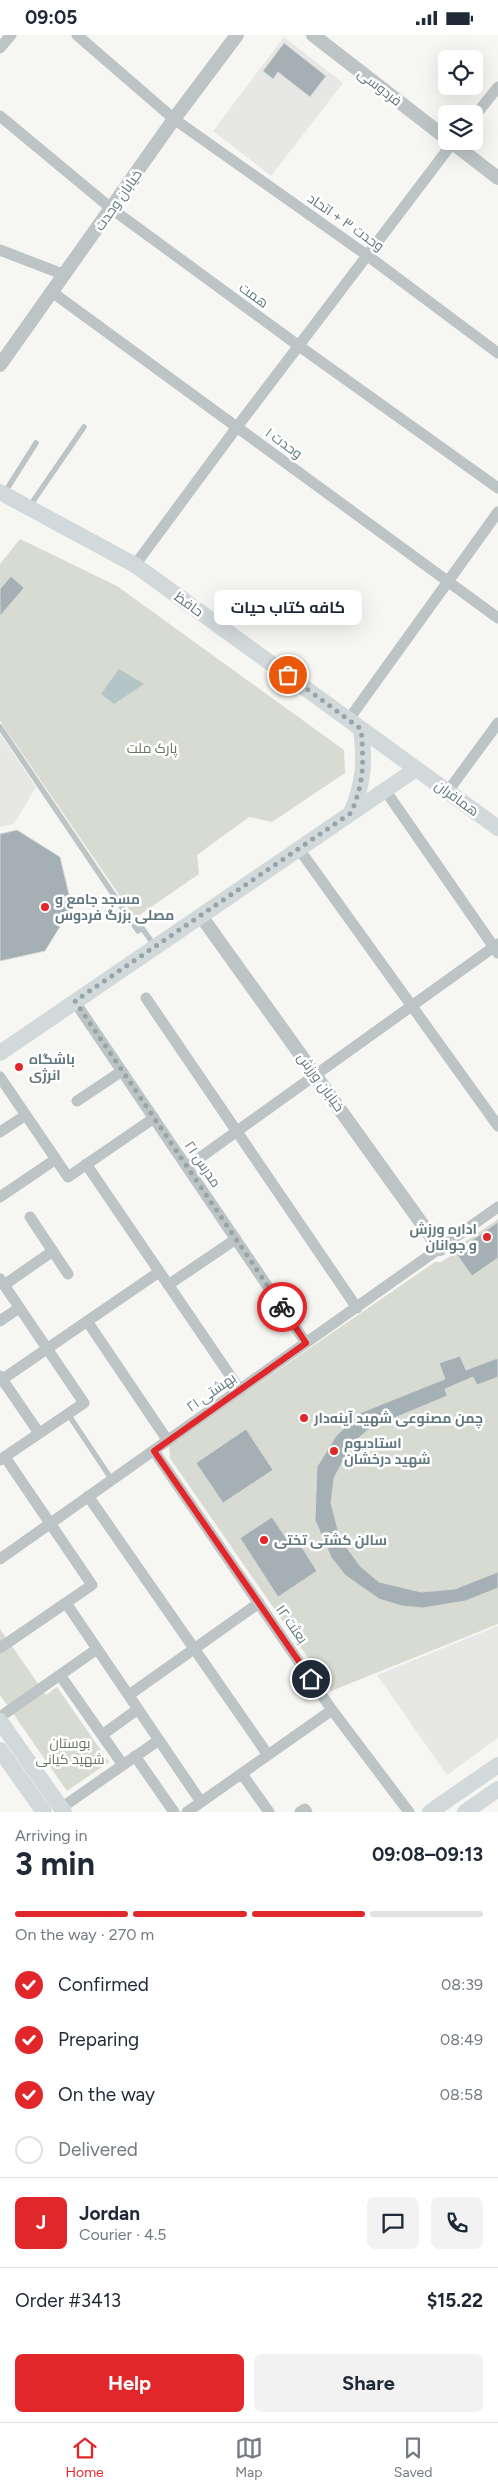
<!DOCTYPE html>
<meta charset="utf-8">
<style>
body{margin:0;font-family:Figtree,Cairo,sans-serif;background:#f2f2f3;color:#1f2937;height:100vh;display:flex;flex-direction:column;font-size:19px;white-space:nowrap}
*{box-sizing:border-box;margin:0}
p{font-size:16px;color:#747a83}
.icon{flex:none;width:28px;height:28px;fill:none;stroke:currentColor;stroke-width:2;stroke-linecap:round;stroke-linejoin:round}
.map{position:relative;height:1777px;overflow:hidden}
.drawer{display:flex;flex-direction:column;background:#fff;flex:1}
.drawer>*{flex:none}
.controls{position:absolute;left:438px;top:15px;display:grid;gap:10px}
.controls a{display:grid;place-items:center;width:45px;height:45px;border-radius:8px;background:#fff;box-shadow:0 5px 20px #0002;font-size:25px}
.pin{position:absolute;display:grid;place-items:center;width:42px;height:42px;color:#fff;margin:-21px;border:2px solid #fff;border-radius:50%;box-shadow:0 1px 5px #0007}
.courier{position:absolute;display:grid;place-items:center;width:50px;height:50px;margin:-25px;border:4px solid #e2272b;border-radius:50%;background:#fff;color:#222;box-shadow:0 1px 6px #0007}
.bubble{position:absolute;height:35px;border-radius:8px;background:#fff;box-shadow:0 5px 20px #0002;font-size:16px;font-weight:700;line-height:35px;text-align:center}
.head em{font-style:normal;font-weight:700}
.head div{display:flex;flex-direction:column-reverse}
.head{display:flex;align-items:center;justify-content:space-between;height:85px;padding:0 15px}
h1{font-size:32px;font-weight:700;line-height:38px}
.bar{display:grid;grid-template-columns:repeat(4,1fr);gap:8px 5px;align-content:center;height:60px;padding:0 15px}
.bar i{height:6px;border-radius:4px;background:#e0e1e3}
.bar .current{background:#e2272b}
.bar p{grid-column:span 4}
.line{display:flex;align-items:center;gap:12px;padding:0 15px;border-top:1px solid #e0e1e3}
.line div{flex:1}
.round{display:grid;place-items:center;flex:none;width:52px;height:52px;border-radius:8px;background:#f2f2f3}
ol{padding:0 15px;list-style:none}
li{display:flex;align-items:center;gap:15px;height:55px}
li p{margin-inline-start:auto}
li .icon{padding:5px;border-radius:50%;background:#e2272b;color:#fff;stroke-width:4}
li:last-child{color:#747a83}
li i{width:28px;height:28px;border:2px solid #e0e1e3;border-radius:50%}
.action{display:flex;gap:10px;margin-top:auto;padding:10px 15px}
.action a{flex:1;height:58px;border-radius:8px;background:#e2272b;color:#fff;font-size:20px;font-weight:700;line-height:58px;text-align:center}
.action a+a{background:#f2f2f3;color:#1f2937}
.status{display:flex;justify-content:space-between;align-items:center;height:35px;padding:0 25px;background:#fff;direction:ltr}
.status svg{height:14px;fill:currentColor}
.tab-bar{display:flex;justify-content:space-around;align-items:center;height:70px;border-top:1px solid #e0e1e3;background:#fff;font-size:14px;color:#747a83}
.tab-bar a{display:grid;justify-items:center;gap:2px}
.tab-bar .current{color:#e2272b}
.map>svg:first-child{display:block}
.built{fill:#e7e7e6}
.green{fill:#d8dbd2}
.water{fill:#b3c5c5}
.building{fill:#a4b0b3;stroke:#d8d7d6}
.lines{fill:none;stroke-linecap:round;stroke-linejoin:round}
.service{stroke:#bdc4c6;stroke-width:5.5}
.minor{stroke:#bdc4c6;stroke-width:11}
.tertiary{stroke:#bdc4c6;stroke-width:14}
.secondary{stroke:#d2d9db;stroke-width:16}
.done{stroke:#95a5a7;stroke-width:5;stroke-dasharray:0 9}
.route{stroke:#e2272b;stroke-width:6}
.poi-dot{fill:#e2272b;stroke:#fff;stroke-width:2}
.labels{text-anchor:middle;stroke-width:5;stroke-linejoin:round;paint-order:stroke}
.street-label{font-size:14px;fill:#61797e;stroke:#fff}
.park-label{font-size:14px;fill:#6a7660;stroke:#fff}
.poi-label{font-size:14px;font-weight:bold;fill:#61797e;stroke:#fff;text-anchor:start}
</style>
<div class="status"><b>09:05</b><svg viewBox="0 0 49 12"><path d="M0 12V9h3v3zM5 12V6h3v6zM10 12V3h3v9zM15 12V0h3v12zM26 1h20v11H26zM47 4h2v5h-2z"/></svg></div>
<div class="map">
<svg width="498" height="1777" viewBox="0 0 498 1777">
<rect width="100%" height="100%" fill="#f6f6f3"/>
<!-- built -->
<path class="built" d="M 284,2 L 343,48 L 271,141 L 213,96 Z
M 0,699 L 36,752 L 14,789 L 0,792 Z
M 498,1591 L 498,1703 L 447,1740 L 377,1640 Z"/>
<!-- green -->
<path class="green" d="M 20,504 L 117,551 L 344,715 L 345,738 L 272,787 L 249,782 L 197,820 L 199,839 L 135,883 L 0,686 L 0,529 Z
M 498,1184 L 498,1589 L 331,1656 L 170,1423 L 169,1410 L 435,1227 L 441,1227 L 452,1220 L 453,1215 Z
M 0,1594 L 46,1660 L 57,1652 L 109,1727 L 67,1756 L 0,1660 Z"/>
<!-- water -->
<path class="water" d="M 119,634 L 144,649 L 114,669 L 101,659 Z"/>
<!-- building -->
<path class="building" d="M 284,8 L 326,41 L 310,62 L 278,37 L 273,44 L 263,36 Z
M 11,541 L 24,553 L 0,581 L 0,554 Z
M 17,795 L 60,822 L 72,872 L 45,916 L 0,926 L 0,799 Z
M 498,1187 L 498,1223 L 472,1241 L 455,1217 Z
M 460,1321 L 466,1335 L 498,1323 L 498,1342 L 477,1350 L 473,1342 L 445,1354 L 447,1361 L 370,1393 L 352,1409 L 334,1443 L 331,1468 L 340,1503 L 360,1531 L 379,1547 L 421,1557 L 455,1554 L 498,1537 L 498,1553 L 465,1566 L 423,1573 L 402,1571 L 379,1564 L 345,1540 L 331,1522 L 315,1485 L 317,1432 L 336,1401 L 360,1378 L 445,1344 L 439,1328 Z
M 246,1394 L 273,1435 L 223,1468 L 196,1428 Z
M 272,1482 L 292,1512 L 299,1508 L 317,1536 L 278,1562 L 240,1503 Z"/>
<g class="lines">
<!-- service -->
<path class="service" d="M 5,457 L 36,408
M 29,472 L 84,392
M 0,692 L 138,896 L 142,893 L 154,910
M 68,1379 L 112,1445"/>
<!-- minor -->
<path class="minor" d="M 77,0 L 174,84 L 368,221 L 498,318
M 0,13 L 11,0
M 0,81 L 112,174 L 299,311 L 498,453
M 474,82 L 498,52
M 0,215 L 65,240
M 52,257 L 498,583
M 135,530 L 237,392 L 454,106
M 349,684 L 498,477
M 385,755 L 498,918
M 448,756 L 498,688
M 299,814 L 498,1091
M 146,963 L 357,1273
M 75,967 L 306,1308
M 0,1042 L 68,1142 L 154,1083
M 77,1066 L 122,1036
M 0,1097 L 26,1080
M 86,1129 L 240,1355
M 187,1132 L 498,909
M 0,1162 L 56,1124
M 30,1182 L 68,1239
M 0,1244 L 84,1368 L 0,1425
M 4,1250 L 53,1216
M 168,1250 L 236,1204
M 0,1286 L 19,1273
M 87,1286 L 168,1406
M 0,1341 L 39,1398
M 0,1346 L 159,1237
M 154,1416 L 332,1675 L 409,1777
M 88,1461 L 268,1720
M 0,1524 L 498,1172
M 66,1568 L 201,1767
M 0,1613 L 92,1550 L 5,1422
M 60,1640 L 123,1730
M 129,1660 L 259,1568
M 0,1682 L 97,1614
M 102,1700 L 138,1674
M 135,1721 L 174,1777
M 242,1739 L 269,1777
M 61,1773 L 159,1705
M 187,1777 L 332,1675
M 300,1777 L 305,1774 L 307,1777"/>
<!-- tertiary -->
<path class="tertiary" d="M 313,0 L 446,103
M 450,106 L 498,143
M 0,330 L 174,84 L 237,0
M 201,881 L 440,1214"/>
<!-- secondary -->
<path class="secondary" d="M 0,457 L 135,530 L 498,793
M 351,778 C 364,748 365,727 361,694
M 0,1018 L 416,734
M 0,1686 L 64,1777
M 0,1715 L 44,1777
M 430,1777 L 498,1730
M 465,1777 L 498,1754"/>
</g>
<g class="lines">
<!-- done -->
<path class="done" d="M 282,1272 L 75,966 L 351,778 C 364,748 364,727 361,694 L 288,640"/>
<!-- route -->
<path class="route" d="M 282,1272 L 306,1308 L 154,1416 L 311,1644"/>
</g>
<!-- markers -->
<g class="poi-dot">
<circle cx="45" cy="872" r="5"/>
<circle cx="19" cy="1032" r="5"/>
<circle cx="487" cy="1202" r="5"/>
<circle cx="304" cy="1383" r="5"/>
<circle cx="334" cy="1416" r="5"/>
<circle cx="264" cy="1505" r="5"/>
</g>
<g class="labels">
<!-- street labels -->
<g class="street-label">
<text transform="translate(380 52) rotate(38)" y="5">فردوسی</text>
<text transform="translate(118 165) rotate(-55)" y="5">خیابان وحدت</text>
<text transform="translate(346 187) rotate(35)" y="5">وحدت ۳ + اتحاد</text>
<text transform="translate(254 260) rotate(36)" y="5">همت</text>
<text transform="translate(284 408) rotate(36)" y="5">وحدت ۱</text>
<text transform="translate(189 569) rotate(36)" y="5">حافظ</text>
<text transform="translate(457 763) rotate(36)" y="5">همافران</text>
<text transform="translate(321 1047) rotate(54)" y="5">خیابان ورزش</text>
<text transform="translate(203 1129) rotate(56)" y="5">مدرس ۲۱</text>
<text transform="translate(211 1357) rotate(-35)" y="5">بهشتی ۲۱</text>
<text transform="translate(292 1589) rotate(55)" y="5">بعثت ۱۲</text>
</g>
<!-- park labels -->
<g class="park-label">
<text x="152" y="718">پارک ملت</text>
<text x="70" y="1713">بوستان<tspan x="70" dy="16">شهید کیانی</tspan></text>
</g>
<!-- poi labels -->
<g class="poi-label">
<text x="55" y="869">مسجد جامع و<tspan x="55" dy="16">مصلی بزرگ فردوس</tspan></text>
<text x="29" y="1029">باشگاه<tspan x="29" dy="16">انرژی</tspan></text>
<text x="477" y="1199" text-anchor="end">اداره ورزش<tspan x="477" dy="16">و جوانان</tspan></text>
<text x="314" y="1388">چمن مصنوعی شهید آینه‌دار</text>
<text x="344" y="1413">استادیوم<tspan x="344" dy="16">شهید درخشان</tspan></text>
<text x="274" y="1510">سالن کشتی تختی</text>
</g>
</g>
</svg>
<div class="controls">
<a><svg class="icon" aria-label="locate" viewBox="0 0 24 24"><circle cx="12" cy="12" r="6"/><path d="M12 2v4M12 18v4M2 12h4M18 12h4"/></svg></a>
<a><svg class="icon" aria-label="layers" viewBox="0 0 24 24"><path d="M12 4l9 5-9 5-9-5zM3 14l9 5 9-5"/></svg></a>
</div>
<div class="pin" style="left:288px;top:640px;background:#ea580c"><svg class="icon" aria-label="bag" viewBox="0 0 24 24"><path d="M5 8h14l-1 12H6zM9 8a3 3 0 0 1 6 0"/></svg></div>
<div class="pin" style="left:311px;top:1644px;background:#1f2937"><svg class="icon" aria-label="home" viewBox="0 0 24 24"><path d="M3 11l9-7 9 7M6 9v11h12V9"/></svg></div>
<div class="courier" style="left:282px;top:1272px"><svg class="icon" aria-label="bike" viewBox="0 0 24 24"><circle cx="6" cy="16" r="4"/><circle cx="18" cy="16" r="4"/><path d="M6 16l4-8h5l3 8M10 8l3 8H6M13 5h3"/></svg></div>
<div class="bubble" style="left:214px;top:555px;width:148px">کافه کتاب حیات</div>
</div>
<section class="drawer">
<div class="head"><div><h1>3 min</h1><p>Arriving in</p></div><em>09:08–09:13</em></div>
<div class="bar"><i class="current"></i><i class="current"></i><i class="current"></i><i></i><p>On the way · 270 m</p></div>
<ol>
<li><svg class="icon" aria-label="check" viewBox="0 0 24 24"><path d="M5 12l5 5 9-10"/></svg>Confirmed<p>08:39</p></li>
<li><svg class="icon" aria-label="check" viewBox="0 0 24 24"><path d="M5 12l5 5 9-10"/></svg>Preparing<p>08:49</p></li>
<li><svg class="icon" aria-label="check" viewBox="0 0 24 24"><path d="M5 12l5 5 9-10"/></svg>On the way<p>08:58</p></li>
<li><i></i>Delivered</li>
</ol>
<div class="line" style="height:90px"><b class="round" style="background:#e2272b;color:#fff">J</b><div><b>Jordan</b><p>Courier · 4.5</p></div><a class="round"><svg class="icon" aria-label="chat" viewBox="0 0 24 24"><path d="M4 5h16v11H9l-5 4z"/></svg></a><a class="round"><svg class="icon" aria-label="phone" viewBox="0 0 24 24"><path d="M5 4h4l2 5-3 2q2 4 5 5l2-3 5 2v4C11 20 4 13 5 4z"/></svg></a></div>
<div class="line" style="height:65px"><div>Order #3413</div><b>$15.22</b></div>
<div class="action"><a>Help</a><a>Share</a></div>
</section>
<nav class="tab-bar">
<a class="current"><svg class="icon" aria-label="home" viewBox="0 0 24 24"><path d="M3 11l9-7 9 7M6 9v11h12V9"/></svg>Home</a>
<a><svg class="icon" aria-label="map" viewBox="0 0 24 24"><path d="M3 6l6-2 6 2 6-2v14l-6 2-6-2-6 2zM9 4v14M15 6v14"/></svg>Map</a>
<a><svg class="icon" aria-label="saved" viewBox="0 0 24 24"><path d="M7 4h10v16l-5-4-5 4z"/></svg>Saved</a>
</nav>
